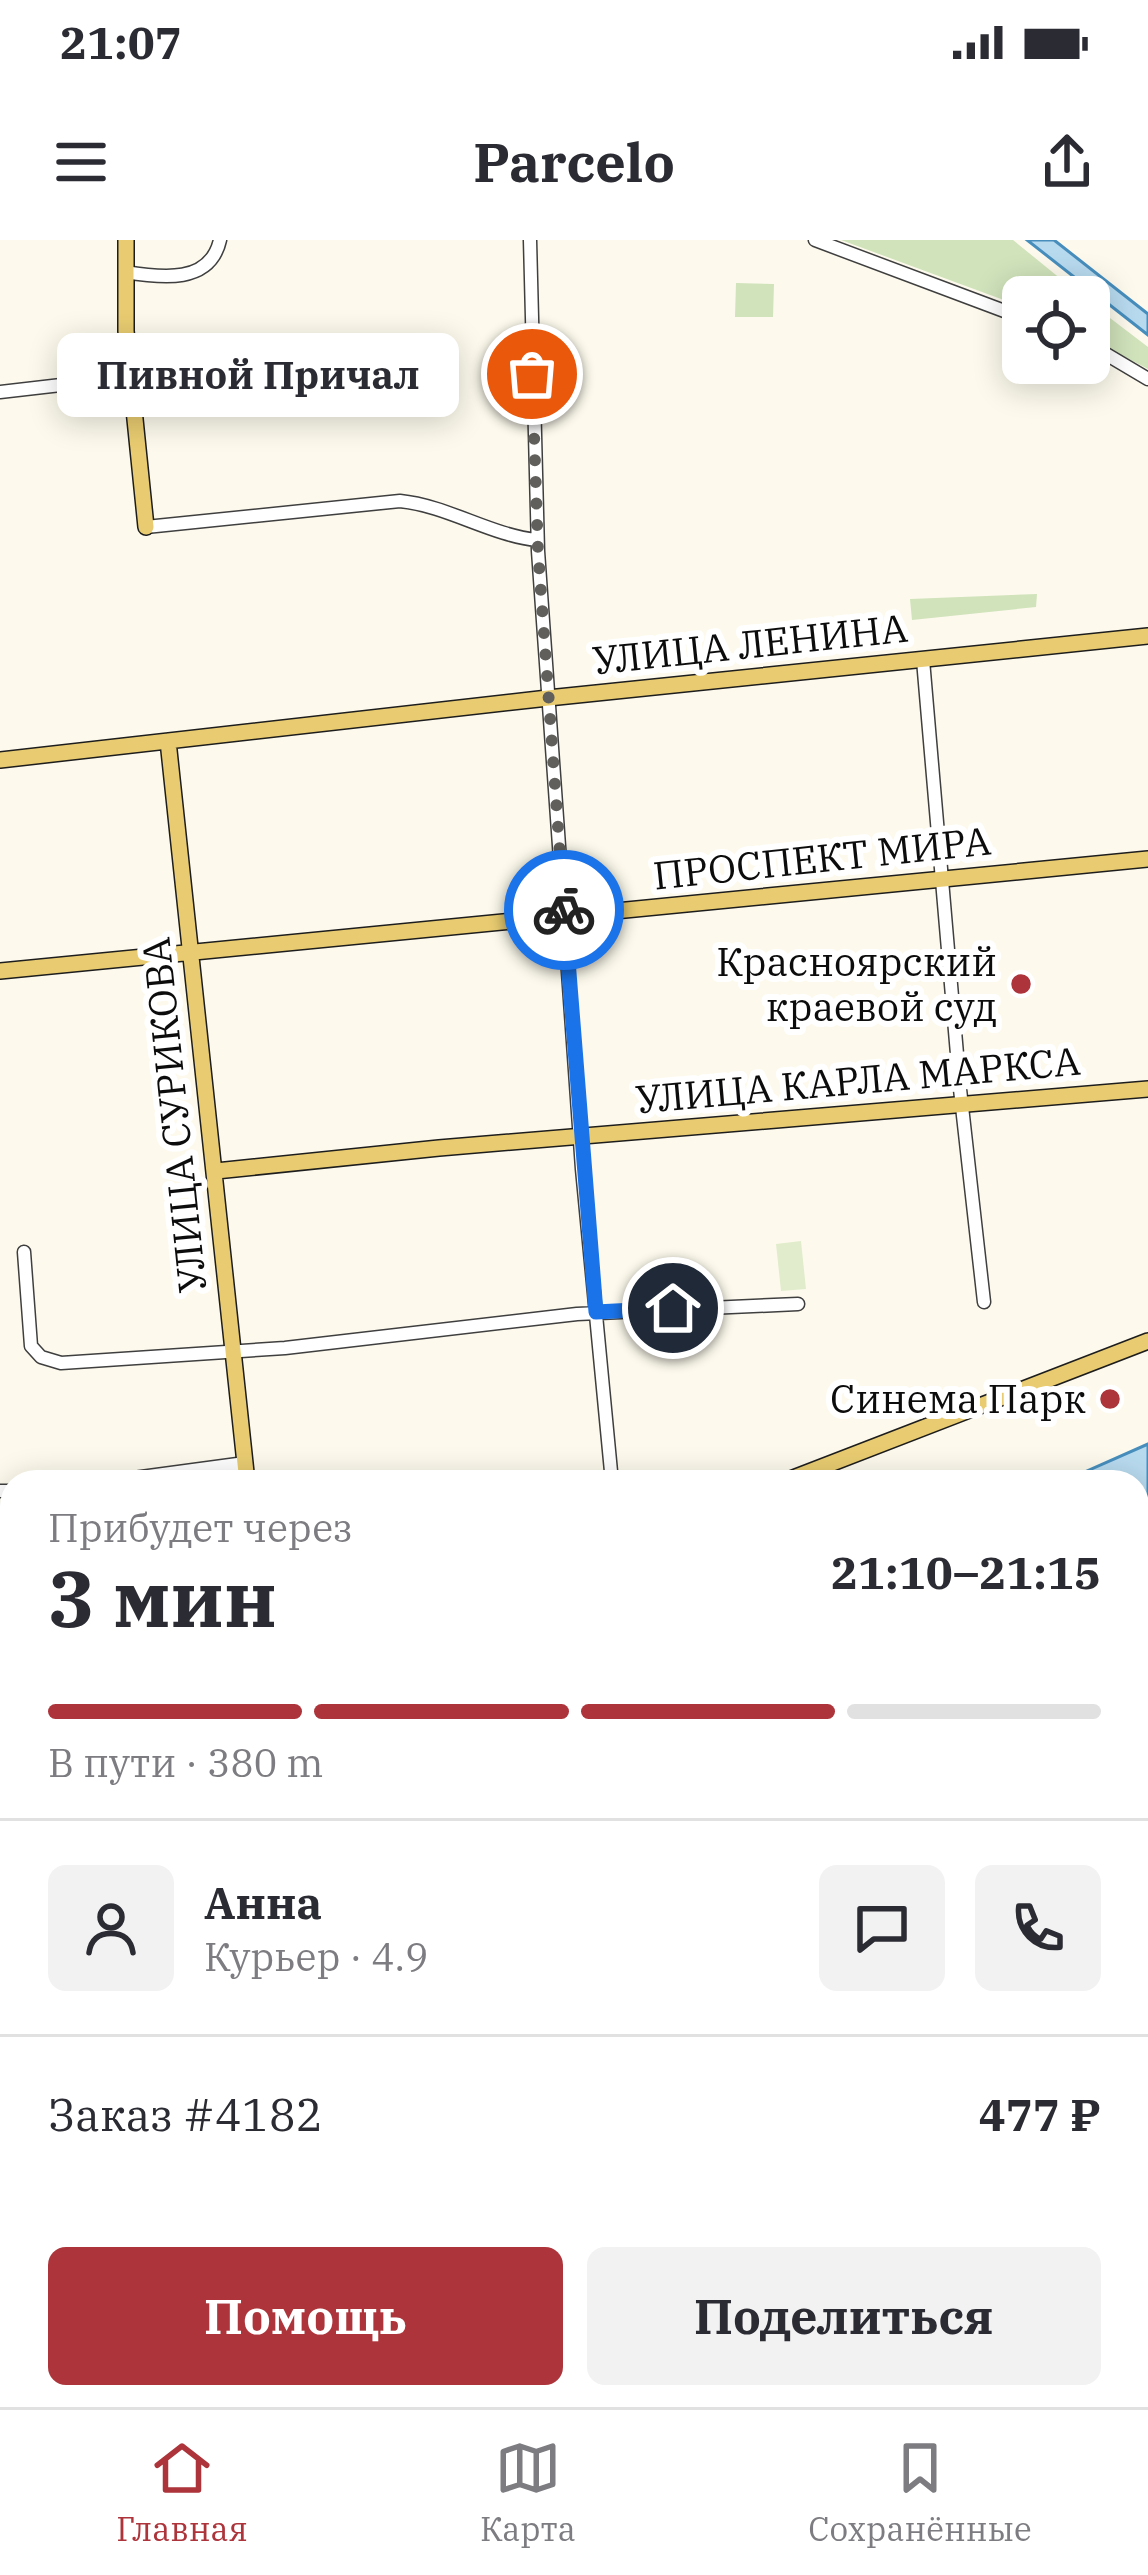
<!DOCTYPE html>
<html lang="ru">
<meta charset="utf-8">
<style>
body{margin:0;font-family:"IBM Plex Serif",serif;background:#f2f2f3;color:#2b2b33;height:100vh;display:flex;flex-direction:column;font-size:45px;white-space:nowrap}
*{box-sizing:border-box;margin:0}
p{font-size:39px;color:#7c7c81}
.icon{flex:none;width:66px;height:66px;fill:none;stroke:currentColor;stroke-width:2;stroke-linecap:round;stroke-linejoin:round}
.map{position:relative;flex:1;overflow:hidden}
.details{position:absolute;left:0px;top:1230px;width:1149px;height:939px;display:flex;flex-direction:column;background:#fff;border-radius:36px 36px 0 0;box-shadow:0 6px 30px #0003}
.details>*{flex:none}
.controls{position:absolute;left:1002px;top:36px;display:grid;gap:24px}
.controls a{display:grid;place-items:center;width:108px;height:108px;border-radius:18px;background:#fff;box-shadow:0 6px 30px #0003;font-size:60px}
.pin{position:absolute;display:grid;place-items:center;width:102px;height:102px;color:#fff;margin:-51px;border:6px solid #fff;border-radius:50%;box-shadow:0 3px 12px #0007}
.courier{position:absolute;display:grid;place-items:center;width:120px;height:120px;margin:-60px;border:9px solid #1a73e8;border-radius:50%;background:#fff;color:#222;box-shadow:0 3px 15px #0007}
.bubble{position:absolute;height:84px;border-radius:18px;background:#fff;box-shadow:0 6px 30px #0003;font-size:39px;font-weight:700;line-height:84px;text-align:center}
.headline em{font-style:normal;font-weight:700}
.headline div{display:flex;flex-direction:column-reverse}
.headline{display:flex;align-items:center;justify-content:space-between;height:204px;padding:0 48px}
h1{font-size:78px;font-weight:700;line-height:90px}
.bar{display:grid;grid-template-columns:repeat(4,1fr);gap:18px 12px;align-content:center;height:144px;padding:0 48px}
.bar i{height:15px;border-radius:9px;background:#e1e1e2}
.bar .selected{background:#ac343a}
.bar p{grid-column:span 4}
.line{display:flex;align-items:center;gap:30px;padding:0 48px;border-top:3px solid #e1e1e2}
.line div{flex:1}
.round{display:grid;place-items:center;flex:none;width:126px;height:126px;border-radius:18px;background:#f2f2f3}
.cta{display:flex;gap:24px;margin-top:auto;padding:24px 48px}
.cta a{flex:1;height:138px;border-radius:18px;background:#ac343a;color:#fff;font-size:48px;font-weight:700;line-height:138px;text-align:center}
.cta a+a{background:#f2f2f3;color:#2b2b33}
.status{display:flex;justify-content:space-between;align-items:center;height:84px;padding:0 60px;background:#fff;direction:ltr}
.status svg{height:33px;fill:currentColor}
header{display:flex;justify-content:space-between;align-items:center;height:156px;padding:0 48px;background:#fff;font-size:54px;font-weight:700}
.tab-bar{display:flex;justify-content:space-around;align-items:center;height:168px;border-top:3px solid #e1e1e2;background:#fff;font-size:33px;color:#7c7c81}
.tab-bar a{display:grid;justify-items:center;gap:6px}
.tab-bar .selected{color:#ac343a}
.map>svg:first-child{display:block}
.green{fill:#d0e3bb}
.forest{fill:#b4d29c}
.pitch{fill:#e1eccc}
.water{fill:#b8daef;stroke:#478ebd;stroke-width:3}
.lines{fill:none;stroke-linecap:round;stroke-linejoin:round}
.ferry{stroke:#24608f;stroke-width:3;stroke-dasharray:15 12;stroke-linecap:butt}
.minor-casing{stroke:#3f3f3f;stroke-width:15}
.major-casing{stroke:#1d1d1d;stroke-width:18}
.highway-casing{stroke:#1d1d1d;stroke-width:21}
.minor{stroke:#fff;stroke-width:12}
.major{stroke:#e9cc71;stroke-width:15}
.highway{stroke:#e49f65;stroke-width:18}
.done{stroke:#605f5b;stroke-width:12;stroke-dasharray:0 21.6}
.route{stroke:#1a73e8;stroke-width:15}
.poi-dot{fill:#ac343a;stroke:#fff;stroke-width:4.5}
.labels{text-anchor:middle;stroke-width:12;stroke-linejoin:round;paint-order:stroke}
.street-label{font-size:39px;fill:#0c0c0c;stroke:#fff}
.poi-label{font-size:39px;fill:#0c0c0c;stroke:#fff;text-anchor:end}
</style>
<div class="status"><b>21:07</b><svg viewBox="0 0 49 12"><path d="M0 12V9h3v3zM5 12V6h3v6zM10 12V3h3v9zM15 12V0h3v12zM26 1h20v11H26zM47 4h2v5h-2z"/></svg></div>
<header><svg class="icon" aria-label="menu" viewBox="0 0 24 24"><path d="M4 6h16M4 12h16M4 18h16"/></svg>Parcelo<svg class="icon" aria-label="share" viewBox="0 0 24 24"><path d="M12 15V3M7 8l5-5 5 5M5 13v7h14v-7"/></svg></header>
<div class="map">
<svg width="1148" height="2167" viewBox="0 0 1148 2167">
<rect width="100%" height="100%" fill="#fdfaed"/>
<!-- green -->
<path class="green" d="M 841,0 L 1013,0 L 1083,57 L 1023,57 L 1023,67 Z
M 736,43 L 774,44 L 773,77 L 735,77 Z
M 1089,62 L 1148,107 L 1148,129 L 1089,98 Z
M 1037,354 L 1036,367 L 912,380 L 910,359 Z"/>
<!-- forest -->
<path class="forest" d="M 1148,1855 L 1148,2075 L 1137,2075 L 1137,1862 Z"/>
<!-- pitch -->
<path class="pitch" d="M 801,1001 L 806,1049 L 781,1051 L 776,1004 Z"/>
<!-- water -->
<path class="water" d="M 1027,0 L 1054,0 L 1148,74 L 1148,95 Z
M 1148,1204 L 1148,1855 L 1137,1862 L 1137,1242 L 1062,1242 Z
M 12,1524 L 12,2157 L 698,2157 L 683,2167 L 0,2167 L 0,1525 Z
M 1137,2075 L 1148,2075 L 1148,2167 L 931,2167 L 951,2157 L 1137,2157 Z"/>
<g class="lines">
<!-- ferry -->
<path class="ferry" d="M 1137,1334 L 1148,1329"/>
<defs>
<path id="minor" d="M 530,0 L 538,311 L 582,929 L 612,1242
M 815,0 L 1023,78
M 125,32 C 162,38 210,44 220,0
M 1089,104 L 1148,139
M 0,152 L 130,137
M 146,287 L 400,261 C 448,266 490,295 537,300
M 923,420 L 960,849 L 984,1062
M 24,1012 L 31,1106 L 41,1117 L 61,1123 L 285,1108 L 577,1074 L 798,1064
M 104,1242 L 245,1223
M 0,1251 L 12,1251"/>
<path id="major" d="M 126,0 L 126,91 L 146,287
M 168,501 L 247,1242
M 0,520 L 548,458 L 1148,396
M 0,731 L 1148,619
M 216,931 L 439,908 L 1148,849
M 783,1242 L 1148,1101
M 0,1450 L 12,1447"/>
<path id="highway" d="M 0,1860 L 12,1896
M 0,1886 L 12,1920
M 102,2157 L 105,2167"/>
</defs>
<!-- minor casing -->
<use href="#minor" class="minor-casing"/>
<!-- major casing -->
<use href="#major" class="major-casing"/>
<!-- highway casing -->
<use href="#highway" class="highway-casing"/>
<!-- minor -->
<use href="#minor" class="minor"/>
<!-- major -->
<use href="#major" class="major"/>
<!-- highway -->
<use href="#highway" class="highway"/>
</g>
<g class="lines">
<!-- done -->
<path class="done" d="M 532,134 L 538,311 L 564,670"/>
<!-- route -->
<path class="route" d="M 564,670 L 596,1072 L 673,1068"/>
</g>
<!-- markers -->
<g class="poi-dot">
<circle cx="1021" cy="744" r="12"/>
<circle cx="1110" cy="1159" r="12"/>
</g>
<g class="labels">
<!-- street labels -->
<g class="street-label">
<text transform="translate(750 404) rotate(-6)" y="14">УЛИЦА ЛЕНИНА</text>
<text transform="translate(822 618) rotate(-6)" y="14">ПРОСПЕКТ МИРА</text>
<text transform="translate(858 840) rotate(-5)" y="14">УЛИЦА КАРЛА МАРКСА</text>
<text transform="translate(174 875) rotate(-96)" y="14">УЛИЦА СУРИКОВА</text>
</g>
<!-- poi labels -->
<g class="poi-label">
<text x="997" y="736">Красноярский<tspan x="997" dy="45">краевой суд</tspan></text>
<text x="1086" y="1173">Синема Парк</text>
</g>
</g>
</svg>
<div class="controls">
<a><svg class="icon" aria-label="locate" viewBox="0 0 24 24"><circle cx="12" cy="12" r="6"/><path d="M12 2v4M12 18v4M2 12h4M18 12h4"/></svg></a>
</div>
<div class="pin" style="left:532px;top:134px;background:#ea580c"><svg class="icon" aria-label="bag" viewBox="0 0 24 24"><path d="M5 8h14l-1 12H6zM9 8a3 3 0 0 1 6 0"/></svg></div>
<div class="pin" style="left:673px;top:1068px;background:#1f2937"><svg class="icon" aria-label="home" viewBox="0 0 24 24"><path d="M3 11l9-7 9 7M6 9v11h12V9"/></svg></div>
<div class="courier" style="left:564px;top:670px"><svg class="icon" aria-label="bike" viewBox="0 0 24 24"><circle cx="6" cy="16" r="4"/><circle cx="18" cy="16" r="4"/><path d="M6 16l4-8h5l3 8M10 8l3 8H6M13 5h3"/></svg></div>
<div class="bubble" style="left:57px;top:93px;width:402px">Пивной Причал</div>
<section class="details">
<div class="headline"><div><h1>3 мин</h1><p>Прибудет через</p></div><em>21:10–21:15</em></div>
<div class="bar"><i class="selected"></i><i class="selected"></i><i class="selected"></i><i></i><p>В пути · 380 m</p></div>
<div class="line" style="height:216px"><a class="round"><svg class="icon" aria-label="person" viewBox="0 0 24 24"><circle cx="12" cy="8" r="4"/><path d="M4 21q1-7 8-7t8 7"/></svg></a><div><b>Анна</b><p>Курьер · 4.9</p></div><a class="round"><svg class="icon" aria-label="chat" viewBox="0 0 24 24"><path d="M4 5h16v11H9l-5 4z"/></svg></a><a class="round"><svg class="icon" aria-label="phone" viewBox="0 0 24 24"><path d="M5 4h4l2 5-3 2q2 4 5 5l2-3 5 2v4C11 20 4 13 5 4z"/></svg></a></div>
<div class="line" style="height:156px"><div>Заказ #4182</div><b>477 ₽</b></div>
<div class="cta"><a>Помощь</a><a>Поделиться</a></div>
</section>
</div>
<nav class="tab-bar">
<a class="selected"><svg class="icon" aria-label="home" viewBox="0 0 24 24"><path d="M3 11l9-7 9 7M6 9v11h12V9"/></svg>Главная</a>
<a><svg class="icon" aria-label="map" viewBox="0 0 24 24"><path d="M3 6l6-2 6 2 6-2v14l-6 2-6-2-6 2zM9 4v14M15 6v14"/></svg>Карта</a>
<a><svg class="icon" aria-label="saved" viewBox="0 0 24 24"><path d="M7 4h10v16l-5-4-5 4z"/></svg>Сохранённые</a>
</nav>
